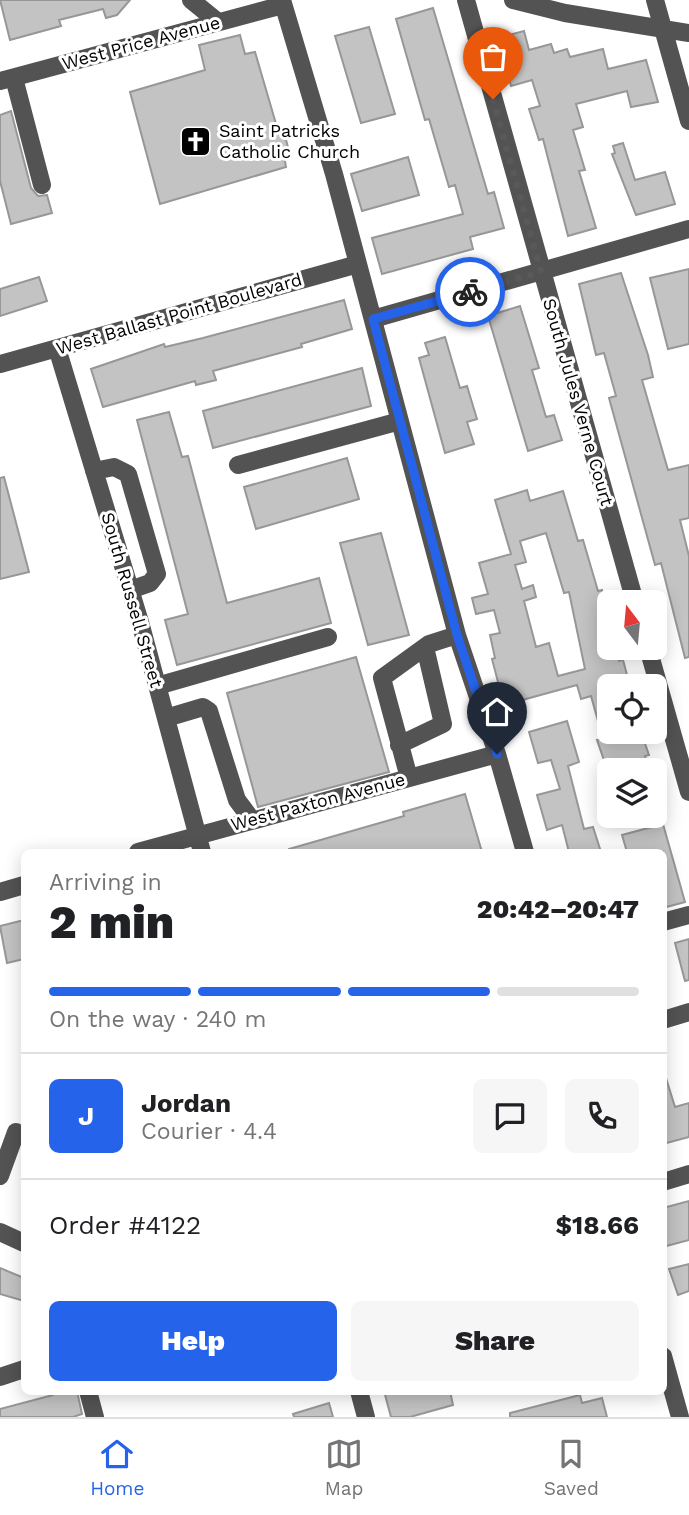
<!DOCTYPE html>
<meta charset="utf-8">
<style>
body{margin:0;font-family:"Work Sans",sans-serif;background:#f6f6f6;color:#202124;height:100vh;display:flex;flex-direction:column;font-size:26px;white-space:nowrap}
*{box-sizing:border-box;margin:0}
p{font-size:23px;color:#757577}
.icon{flex:none;width:38px;height:38px;fill:none;stroke:currentColor;stroke-width:2;stroke-linecap:round;stroke-linejoin:round}
.map{position:relative;flex:1;overflow:hidden}
.panel{position:absolute;left:21px;top:849px;width:646px;height:546px;display:flex;flex-direction:column;background:#fff;border-radius:10px;box-shadow:0 4px 18px #0003}
.panel>*{flex:none}
.needle{width:46px;rotate:344deg}
.buttons{position:absolute;left:597px;top:590px;display:grid;gap:14px}
.buttons a{display:grid;place-items:center;width:70px;height:70px;border-radius:10px;background:#fff;box-shadow:0 4px 18px #0003;font-size:35px}
.pin{position:absolute;display:grid;place-items:center;width:60px;height:60px;color:#fff;margin:-72px -30px;border-radius:50% 50% 50% 0;rotate:-45deg;box-shadow:0 0 7px #0007}
.pin .icon{rotate:45deg}
.courier{position:absolute;display:grid;place-items:center;width:70px;height:70px;margin:-35px;border:5px solid #2563eb;border-radius:50%;background:#fff;color:#222;box-shadow:0 2px 9px #0007}
.summary em{font-style:normal;font-weight:800}
.summary div{display:flex;flex-direction:column-reverse}
.summary{display:flex;align-items:center;justify-content:space-between;height:119px;padding:0 28px}
h1{font-size:46px;font-weight:800;line-height:52px}
.bar{display:grid;grid-template-columns:repeat(4,1fr);gap:10px 7px;align-content:center;height:84px;padding:0 28px}
.bar i{height:9px;border-radius:5px;background:#e0e0e0}
.bar .active{background:#2563eb}
.bar p{grid-column:span 4}
.line{display:flex;align-items:center;gap:18px;padding:0 28px;border-top:2px solid #e0e0e0}
.line div{flex:1}
.round{display:grid;place-items:center;flex:none;width:74px;height:74px;border-radius:10px;background:#f6f6f6}
.action{display:flex;gap:14px;margin-top:auto;padding:14px 28px}
.action a{flex:1;height:80px;border-radius:10px;background:#2563eb;color:#fff;font-size:28px;font-weight:800;line-height:80px;text-align:center}
.action a+a{background:#f6f6f6;color:#202124}
.dock{display:flex;justify-content:space-around;align-items:center;height:98px;border-top:2px solid #e0e0e0;background:#fff;font-size:19px;color:#757577}
.dock a{display:grid;justify-items:center;gap:4px}
.dock .active{color:#2563eb}
.map>svg:first-child{display:block}
.building{fill:#c3c3c3;stroke:#979797;stroke-width:2;fill-rule:evenodd}
.lines{fill:none;stroke-linecap:round;stroke-linejoin:round}
.minor{stroke:#535353;stroke-width:18}
.done{stroke:#595959;stroke-width:7;stroke-dasharray:0 12.6}
.route{stroke:#2563eb;stroke-width:9}
.labels{text-anchor:middle;stroke-width:6;stroke-linejoin:round;paint-order:stroke}
.street-label{font-size:18px;fill:#000;stroke:#fff}
.poi-label{font-size:18px;fill:#000;stroke:#fff;text-anchor:start}
</style>
<div class="map">
<svg width="689" height="1417" viewBox="0 0 689 1417">
<rect width="100%" height="100%" fill="#fff"/>
<!-- building -->
<path class="building" d="M 0,0 L 130,0 L 117,15 L 106,18 L 103,9 L 59,20 L 61,26 L 10,40 Z
M 433,8 L 488,194 L 494,192 L 504,228 L 470,237 L 473,249 L 382,274 L 372,238 L 463,214 L 455,185 L 449,187 L 429,119 L 425,120 L 396,19 Z
M 369,27 L 395,114 L 361,123 L 335,36 Z
M 524,31 L 529,50 L 551,44 L 554,53 L 567,49 L 570,57 L 603,49 L 608,69 L 646,60 L 658,102 L 631,107 L 627,91 L 576,104 L 583,127 L 573,130 L 585,170 L 579,171 L 596,228 L 568,236 L 543,139 L 539,140 L 529,109 L 540,106 L 532,80 L 511,86 L 498,38 Z
M 240,35 L 245,54 L 255,52 L 279,134 L 284,132 L 290,155 L 284,156 L 286,167 L 160,204 L 130,92 L 205,70 L 199,45 Z
M 11,111 L 31,188 L 38,196 L 47,195 L 52,213 L 11,224 L 0,181 L 0,115 Z
M 623,143 L 635,180 L 665,172 L 675,204 L 636,215 L 612,154 L 615,153 L 613,146 Z
M 408,157 L 419,195 L 362,211 L 351,174 Z
M 689,269 L 689,344 L 668,349 L 650,278 Z
M 621,273 L 648,355 L 653,377 L 642,380 L 668,470 L 689,465 L 689,518 L 680,520 L 689,556 L 689,657 L 685,658 L 661,563 L 655,565 L 609,398 L 616,396 L 604,353 L 596,355 L 579,284 Z
M 39,277 L 47,301 L 0,316 L 0,289 Z
M 344,300 L 352,329 L 301,344 L 302,347 L 213,371 L 216,380 L 196,385 L 195,381 L 103,407 L 91,369 L 164,344 L 165,347 L 203,338 Z
M 520,306 L 539,368 L 532,370 L 546,417 L 554,415 L 562,440 L 528,451 L 488,316 Z
M 445,337 L 460,388 L 467,386 L 477,419 L 467,422 L 474,444 L 445,453 L 419,358 L 429,355 L 425,343 Z
M 362,368 L 371,406 L 213,448 L 203,411 Z
M 169,412 L 182,457 L 188,456 L 227,603 L 319,578 L 331,623 L 177,665 L 165,620 L 188,614 L 137,420 Z
M 347,458 L 359,499 L 256,529 L 244,487 Z
M 4,477 L 29,572 L 0,579 L 0,478 Z
M 527,490 L 530,501 L 563,491 L 578,541 L 583,540 L 598,591 L 602,590 L 609,626 L 609,648 L 615,648 L 619,661 L 623,660 L 630,686 L 609,686 L 609,737 L 625,732 L 641,732 L 649,755 L 645,756 L 649,770 L 625,770 L 623,763 L 607,769 L 597,740 L 603,739 L 591,696 L 581,699 L 577,685 L 504,705 L 492,659 L 495,658 L 490,635 L 500,633 L 494,610 L 476,614 L 472,598 L 488,594 L 479,563 L 511,554 L 495,500 ZM 546,533 L 564,593 L 569,592 L 585,669 L 558,676 L 549,643 L 536,647 L 524,601 L 536,597 L 533,585 L 522,589 L 515,565 L 526,562 L 520,541 Z
M 381,533 L 409,635 L 368,645 L 340,543 Z
M 356,657 L 389,772 L 258,807 L 227,693 Z
M 567,721 L 579,762 L 568,766 L 584,829 L 593,827 L 601,852 L 569,852 L 562,825 L 547,830 L 537,795 L 560,789 L 551,760 L 538,763 L 529,732 Z
M 465,794 L 482,852 L 289,852 L 289,849 L 404,816 L 403,812 Z
M 663,824 L 685,902 L 663,908 L 663,852 L 627,852 L 622,835 Z
M 24,920 L 24,959 L 7,963 L 0,926 Z
M 689,939 L 689,980 L 685,981 L 675,943 Z
M 666,1078 L 675,1107 L 689,1103 L 689,1137 L 663,1144 L 663,1079 Z
M 689,1201 L 689,1240 L 663,1247 L 663,1208 Z
M 689,1264 L 689,1291 L 678,1295 L 669,1269 Z
M 0,1268 L 24,1278 L 24,1301 L 0,1294 Z
M 52,1391 L 77,1391 L 82,1414 L 73,1417 L 0,1417 L 0,1409 L 53,1395 Z
M 384,1391 L 450,1391 L 453,1405 L 410,1417 L 391,1417 Z
M 580,1395 L 582,1403 L 602,1398 L 607,1417 L 510,1417 L 510,1413 Z
M 329,1403 L 333,1417 L 294,1417 L 293,1414 Z"/>
<g class="lines">
<!-- minor -->
<path class="minor" d="M 191,0 L 218,22
M 282,0 L 334,174 L 457,635 L 497,754 L 525,852
M 466,0 L 635,602
M 513,0 L 565,13 L 689,33
M 655,0 L 689,121
M 14,78 L 42,185
M 0,81 L 283,5
M 373,319 L 689,229
M 57,348 L 140,622 L 202,852
M 0,364 L 358,264
M 238,465 L 400,421
M 94,471 L 114,467 L 128,474 L 157,574 L 150,583 L 130,590
M 648,648 L 689,792
M 157,686 L 328,637
M 166,718 L 203,707 L 209,711 L 237,800 L 252,820
M 399,745 L 443,724 L 425,647
M 409,778 L 382,678 L 429,644 L 457,635
M 138,852 L 497,754
M 0,892 L 24,885
M 663,922 L 689,915
M 663,1020 L 689,1012
M 0,1176 L 16,1132
M 663,1182 L 689,1174
M 0,1232 L 24,1243
M 663,1356 L 680,1417
M 0,1377 L 24,1369
M 88,1391 L 95,1417
M 359,1391 L 366,1417"/>
</g>
<g class="lines">
<!-- done -->
<path class="done" d="M 470,292 L 541,272 L 493,99"/>
<!-- route -->
<path class="route" d="M 470,292 L 373,319 L 457,635 L 497,754"/>
</g>
<!-- icons -->
<defs>
<symbol id="church-square" viewBox="-11 -11 22 22"><rect x="-9" y="-9" width="18" height="18" rx="4" fill="#000" stroke="#fff"/><path d="M-1.2-6h2.4v3.5h3.3v2.4h-3.3V6h-2.4V-.1h-3.3v-2.4h3.3Z" fill="#fff"/></symbol>
</defs>
<g fill-rule="evenodd">
<use href="#church-square" x="178" y="124" width="35" height="35"/>
</g>
<g class="labels">
<!-- street labels -->
<g class="street-label">
<text transform="translate(141 43) rotate(-15)" y="6">West Price Avenue</text>
<text transform="translate(179 314) rotate(-16)" y="6">West Ballast Point Boulevard</text>
<text transform="translate(578 402) rotate(74)" y="6">South Jules Verne Court</text>
<text transform="translate(132 600) rotate(74)" y="6">South Russell Street</text>
<text transform="translate(318 802) rotate(-15)" y="6">West Paxton Avenue</text>
</g>
<!-- poi labels -->
<g class="poi-label">
<text x="219" y="137">Saint Patricks<tspan x="219" dy="21">Catholic Church</tspan></text>
</g>
</g>
</svg>
<div class="buttons">
<a><svg class="needle" viewBox="-14 -14 28 28"><path d="M0-13l5 13h-10z" fill="#e53935"/><path d="M0 13l5-13h-10z" fill="#757577"/></svg></a>
<a><svg class="icon" aria-label="locate" viewBox="0 0 24 24"><circle cx="12" cy="12" r="6"/><path d="M12 2v4M12 18v4M2 12h4M18 12h4"/></svg></a>
<a><svg class="icon" aria-label="layers" viewBox="0 0 24 24"><path d="M12 4l9 5-9 5-9-5zM3 14l9 5 9-5"/></svg></a>
</div>
<div class="pin" style="left:493px;top:99px;background:#ea580c"><svg class="icon" aria-label="bag" viewBox="0 0 24 24"><path d="M5 8h14l-1 12H6zM9 8a3 3 0 0 1 6 0"/></svg></div>
<div class="pin" style="left:497px;top:754px;background:#1f2937"><svg class="icon" aria-label="home" viewBox="0 0 24 24"><path d="M3 11l9-7 9 7M6 9v11h12V9"/></svg></div>
<div class="courier" style="left:470px;top:292px"><svg class="icon" aria-label="bike" viewBox="0 0 24 24"><circle cx="6" cy="16" r="4"/><circle cx="18" cy="16" r="4"/><path d="M6 16l4-8h5l3 8M10 8l3 8H6M13 5h3"/></svg></div>
<section class="panel">
<div class="summary"><div><h1>2 min</h1><p>Arriving in</p></div><em>20:42–20:47</em></div>
<div class="bar"><i class="active"></i><i class="active"></i><i class="active"></i><i></i><p>On the way · 240 m</p></div>
<div class="line" style="height:126px"><b class="round" style="background:#2563eb;color:#fff">J</b><div><b>Jordan</b><p>Courier · 4.4</p></div><a class="round"><svg class="icon" aria-label="chat" viewBox="0 0 24 24"><path d="M4 5h16v11H9l-5 4z"/></svg></a><a class="round"><svg class="icon" aria-label="phone" viewBox="0 0 24 24"><path d="M5 4h4l2 5-3 2q2 4 5 5l2-3 5 2v4C11 20 4 13 5 4z"/></svg></a></div>
<div class="line" style="height:91px"><div>Order #4122</div><b>$18.66</b></div>
<div class="action"><a>Help</a><a>Share</a></div>
</section>
</div>
<nav class="dock">
<a class="active"><svg class="icon" aria-label="home" viewBox="0 0 24 24"><path d="M3 11l9-7 9 7M6 9v11h12V9"/></svg>Home</a>
<a><svg class="icon" aria-label="map" viewBox="0 0 24 24"><path d="M3 6l6-2 6 2 6-2v14l-6 2-6-2-6 2zM9 4v14M15 6v14"/></svg>Map</a>
<a><svg class="icon" aria-label="saved" viewBox="0 0 24 24"><path d="M7 4h10v16l-5-4-5 4z"/></svg>Saved</a>
</nav>
